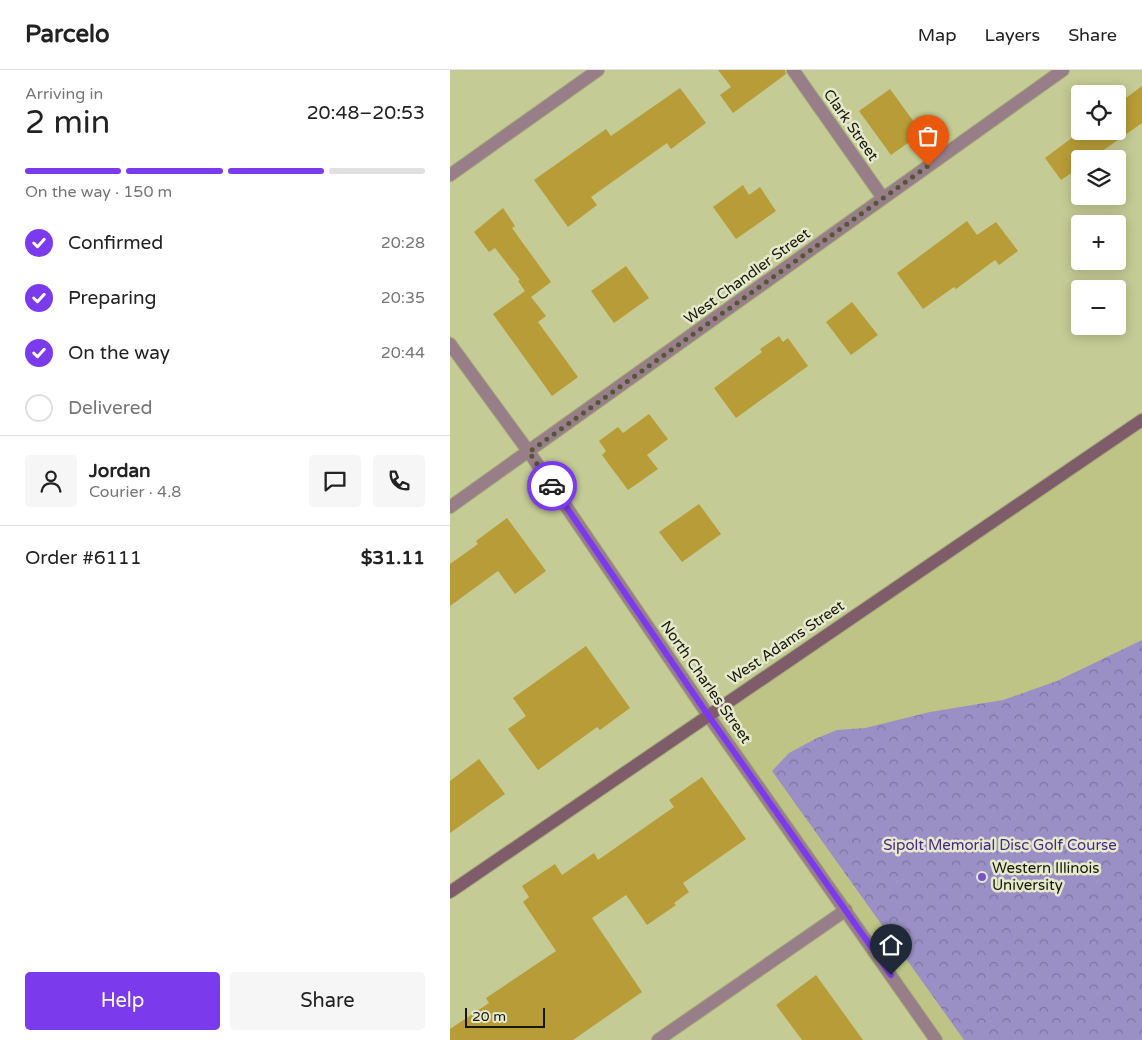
<!DOCTYPE html>
<meta charset="utf-8">
<style>
body{margin:0;font-family:"Varela Round",sans-serif;background:#f6f6f6;color:#222;height:100vh;display:flex;flex-direction:column;font-size:19px;white-space:nowrap}
*{box-sizing:border-box;margin:0}
p{font-size:16px;color:#767676}
.icon{flex:none;width:28px;height:28px;fill:none;stroke:currentColor;stroke-width:2;stroke-linecap:round;stroke-linejoin:round}
.map{position:relative;flex:1;overflow:hidden}
.details{display:flex;flex-direction:column;background:#fff;width:450px}
.details>*{flex:none}
.buttons{position:absolute;left:621px;top:15px;display:grid;gap:10px}
.buttons a{display:grid;place-items:center;width:55px;height:55px;border-radius:5px;background:#fff;box-shadow:0 2px 12px #0003;font-size:25px}
.scale{position:absolute;left:15px;bottom:12px;width:80px;box-sizing:border-box;padding-left:5px;border:2px solid #181905;border-top:0;font-size:14px;line-height:18px;white-space:nowrap;color:#181905;-webkit-text-stroke:4px #e5e9cd;paint-order:stroke}
.pin{position:absolute;display:grid;place-items:center;width:42px;height:42px;color:#fff;margin:-51px -21px;border-radius:50% 50% 50% 0;rotate:-45deg;box-shadow:0 0 5px #0007}
.pin .icon{rotate:45deg}
.courier{position:absolute;display:grid;place-items:center;width:50px;height:50px;margin:-25px;border:4px solid #7c3aed;border-radius:50%;background:#fff;color:#222;box-shadow:0 1px 6px #0007}
.headline em{font-style:normal;font-weight:600}
.headline div{display:flex;flex-direction:column-reverse}
.headline{display:flex;align-items:center;justify-content:space-between;height:85px;padding:0 25px}
h1{font-size:32px;font-weight:600;line-height:38px}
.bar{display:grid;grid-template-columns:repeat(4,1fr);gap:8px 5px;align-content:center;height:60px;padding:0 25px}
.bar i{height:6px;border-radius:4px;background:#e0e0e0}
.bar .active{background:#7c3aed}
.bar p{grid-column:span 4}
.line{display:flex;align-items:center;gap:12px;padding:0 25px;border-top:1px solid #e0e0e0}
.line div{flex:1}
.round{display:grid;place-items:center;flex:none;width:52px;height:52px;border-radius:5px;background:#f6f6f6}
ol{padding:0 25px;list-style:none}
li{display:flex;align-items:center;gap:15px;height:55px}
li p{margin-inline-start:auto}
li .icon{padding:5px;border-radius:50%;background:#7c3aed;color:#fff;stroke-width:4}
li:last-child{color:#767676}
li i{width:28px;height:28px;border:2px solid #e0e0e0;border-radius:50%}
.primary-button{display:flex;gap:10px;margin-top:auto;padding:10px 25px}
.primary-button a{flex:1;height:58px;border-radius:5px;background:#7c3aed;color:#fff;font-size:20px;font-weight:600;line-height:58px;text-align:center}
.primary-button a+a{background:#f6f6f6;color:#222}
header{display:flex;align-items:center;gap:30px;box-sizing:border-box;height:70px;padding:0 25px;background:#fff;border-bottom:1px solid #e0e0e0}
header strong{font-size:24px}
nav{display:flex;gap:28px;margin-inline-start:auto;font-size:18px}
main{display:flex;flex:1;min-height:0}
.map>svg:first-child{display:block}
.built{fill:#bdc485}
.park{fill:url(#park-crowns)}
.building{fill:#b89c37}
.lines{fill:none;stroke-linecap:round;stroke-linejoin:round}
.lane-casing{stroke:#a2a777;stroke-width:14}
.street-casing{stroke:#a2a777;stroke-width:14}
.secondary-casing{stroke:#a2a777;stroke-width:14}
.lane{stroke:#977e88;stroke-width:12}
.street{stroke:#977e88;stroke-width:12}
.secondary{stroke:#7f5c6a;stroke-width:12}
.done{stroke:#545737;stroke-width:5;stroke-dasharray:0 9}
.route{stroke:#7c3aed;stroke-width:6}
.poi-dot{fill:#7752cb;stroke:#e5e9cd;stroke-width:2}
.labels{text-anchor:middle;stroke-width:5;stroke-linejoin:round;paint-order:stroke}
.street-label{font-size:15px;fill:#181905;stroke:#e5e9cd}
.park-label{font-size:15px;fill:#492889;stroke:#e5e9cd}
.poi-label{font-size:15px;fill:#181905;stroke:#e5e9cd;text-anchor:start}
</style>
<header>
<strong>Parcelo</strong>
<nav><a>Map</a><a>Layers</a><a>Share</a></nav>
</header>
<main>
<section class="details">
<div class="headline"><div><h1>2 min</h1><p>Arriving in</p></div><em>20:48–20:53</em></div>
<div class="bar"><i class="active"></i><i class="active"></i><i class="active"></i><i></i><p>On the way · 150 m</p></div>
<ol>
<li><svg class="icon" aria-label="check" viewBox="0 0 24 24"><path d="M5 12l5 5 9-10"/></svg>Confirmed<p>20:28</p></li>
<li><svg class="icon" aria-label="check" viewBox="0 0 24 24"><path d="M5 12l5 5 9-10"/></svg>Preparing<p>20:35</p></li>
<li><svg class="icon" aria-label="check" viewBox="0 0 24 24"><path d="M5 12l5 5 9-10"/></svg>On the way<p>20:44</p></li>
<li><i></i>Delivered</li>
</ol>
<div class="line" style="height:90px"><a class="round"><svg class="icon" aria-label="person" viewBox="0 0 24 24"><circle cx="12" cy="8" r="4"/><path d="M4 21q1-7 8-7t8 7"/></svg></a><div><b>Jordan</b><p>Courier · 4.8</p></div><a class="round"><svg class="icon" aria-label="chat" viewBox="0 0 24 24"><path d="M4 5h16v11H9l-5 4z"/></svg></a><a class="round"><svg class="icon" aria-label="phone" viewBox="0 0 24 24"><path d="M5 4h4l2 5-3 2q2 4 5 5l2-3 5 2v4C11 20 4 13 5 4z"/></svg></a></div>
<div class="line" style="height:65px"><div>Order #6111</div><b>$31.11</b></div>
<div class="primary-button"><a>Help</a><a>Share</a></div>
</section>
<div class="map">
<svg width="692" height="970" viewBox="0 0 692 970">
<defs>
<pattern id="park-crowns" width="20" height="18" patternUnits="userSpaceOnUse" patternTransform="scale(1.25)"><rect width="20" height="18" fill="#9b90c5"/><path d="M2 6a3 3 0 1 1 6 0M12 15a3 3 0 1 1 6 0" fill="none" stroke="#7d759e"/></pattern>
</defs>
<rect width="100%" height="100%" fill="#c4cb94"/>
<!-- built -->
<path class="built" d="M 692,350 L 692,970 L 485,970 L 258,645 Z"/>
<!-- park -->
<path class="park" d="M 692,570 L 692,970 L 514,970 L 322,701 L 339,683 L 365,669 L 387,660 L 415,658 L 480,642 L 553,630 L 607,611 Z"/>
<!-- building -->
<path class="building" d="M 268,0 L 335,0 L 336,4 L 283,43 L 270,25 L 281,17 Z
M 692,16 L 692,53 L 641,89 L 630,89 L 630,97 L 611,110 L 595,88 L 631,61 L 668,61 L 668,34 Z
M 230,18 L 256,53 L 221,79 L 217,73 L 141,127 L 147,135 L 118,157 L 84,110 L 156,59 L 161,66 Z
M 440,19 L 472,63 L 441,85 L 409,41 Z
M 293,115 L 299,125 L 310,117 L 326,141 L 286,169 L 263,137 Z
M 53,138 L 65,156 L 62,158 L 101,212 L 81,227 L 96,246 L 88,252 L 128,307 L 102,326 L 43,244 L 75,221 L 68,211 L 70,210 L 45,178 L 39,182 L 24,162 Z
M 517,151 L 527,165 L 546,152 L 568,181 L 549,195 L 545,190 L 506,219 L 504,217 L 473,239 L 447,203 Z
M 176,196 L 199,228 L 164,253 L 141,221 Z
M 402,232 L 428,265 L 401,285 L 376,252 Z
M 329,266 L 333,272 L 338,268 L 358,296 L 286,348 L 264,318 L 312,282 L 310,279 Z
M 199,344 L 218,369 L 197,385 L 208,399 L 178,420 L 152,385 L 156,381 L 149,371 L 168,357 L 173,363 Z
M 249,434 L 271,464 L 232,492 L 209,462 Z
M 57,448 L 96,501 L 65,524 L 48,501 L 0,536 L 0,494 L 28,474 L 26,471 Z
M 136,576 L 180,638 L 150,660 L 147,657 L 88,700 L 58,659 L 76,646 L 63,628 Z
M 29,689 L 55,724 L 0,763 L 0,711 Z
M 252,707 L 296,769 L 233,813 L 239,822 L 224,833 L 226,835 L 197,855 L 176,825 L 142,848 L 192,922 L 123,970 L 0,970 L 0,959 L 39,933 L 36,928 L 106,881 L 73,832 L 79,827 L 72,816 L 105,794 L 112,805 L 144,783 L 148,790 L 224,737 L 219,730 Z
M 366,905 L 413,970 L 352,970 L 326,935 Z"/>
<g class="lines">
<defs>
<path id="lane" d="M 208,970 L 396,840"/>
<path id="street" d="M 343,0 L 433,128
M 0,105 L 148,0
M 0,274 L 79,382 L 258,645 L 486,970
M 0,437 L 613,0"/>
<path id="secondary" d="M 0,822 L 692,350"/>
</defs>
<!-- lane casing -->
<use href="#lane" class="lane-casing"/>
<!-- street casing -->
<use href="#street" class="street-casing"/>
<!-- secondary casing -->
<use href="#secondary" class="secondary-casing"/>
<!-- lane -->
<use href="#lane" class="lane"/>
<!-- street -->
<use href="#street" class="street"/>
<!-- secondary -->
<use href="#secondary" class="secondary"/>
</g>
<g class="lines">
<!-- done -->
<path class="done" d="M 102,416 L 79,382 L 478,96"/>
<!-- route -->
<path class="route" d="M 102,416 L 258,645 L 441,905"/>
</g>
<!-- markers -->
<circle class="poi-dot" cx="532" cy="807" r="5"/>
<g class="labels">
<!-- street labels -->
<g class="street-label">
<text transform="translate(401 55) rotate(55)" y="5">Clark Street</text>
<text transform="translate(297 206) rotate(-36)" y="5">West Chandler Street</text>
<text transform="translate(336 572) rotate(-34)" y="5">West Adams Street</text>
<text transform="translate(256 612) rotate(55)" y="5">North Charles Street</text>
</g>
<!-- park labels -->
<g class="park-label">
<text x="550" y="780">Sipolt Memorial Disc Golf Course</text>
</g>
<!-- poi labels -->
<g class="poi-label">
<text x="542" y="803">Western Illinois<tspan x="542" dy="17">University</tspan></text>
</g>
</g>
</svg>
<div class="buttons">
<a><svg class="icon" aria-label="locate" viewBox="0 0 24 24"><circle cx="12" cy="12" r="6"/><path d="M12 2v4M12 18v4M2 12h4M18 12h4"/></svg></a>
<a><svg class="icon" aria-label="layers" viewBox="0 0 24 24"><path d="M12 4l9 5-9 5-9-5zM3 14l9 5 9-5"/></svg></a>
<a>+</a>
<a>−</a>
</div>
<div class="scale">20 m</div>
<div class="pin" style="left:478px;top:96px;background:#ea580c"><svg class="icon" aria-label="bag" viewBox="0 0 24 24"><path d="M5 8h14l-1 12H6zM9 8a3 3 0 0 1 6 0"/></svg></div>
<div class="pin" style="left:441px;top:905px;background:#1f2937"><svg class="icon" aria-label="home" viewBox="0 0 24 24"><path d="M3 11l9-7 9 7M6 9v11h12V9"/></svg></div>
<div class="courier" style="left:102px;top:416px"><svg class="icon" aria-label="car" viewBox="0 0 24 24"><path d="M5 17H2v-5l4-1 3-4h7l3 4 3 1v5h-3M9 17h6M6 11h13"/><circle cx="7" cy="17" r="2"/><circle cx="17" cy="17" r="2"/></svg></div>
</div>
</main>
